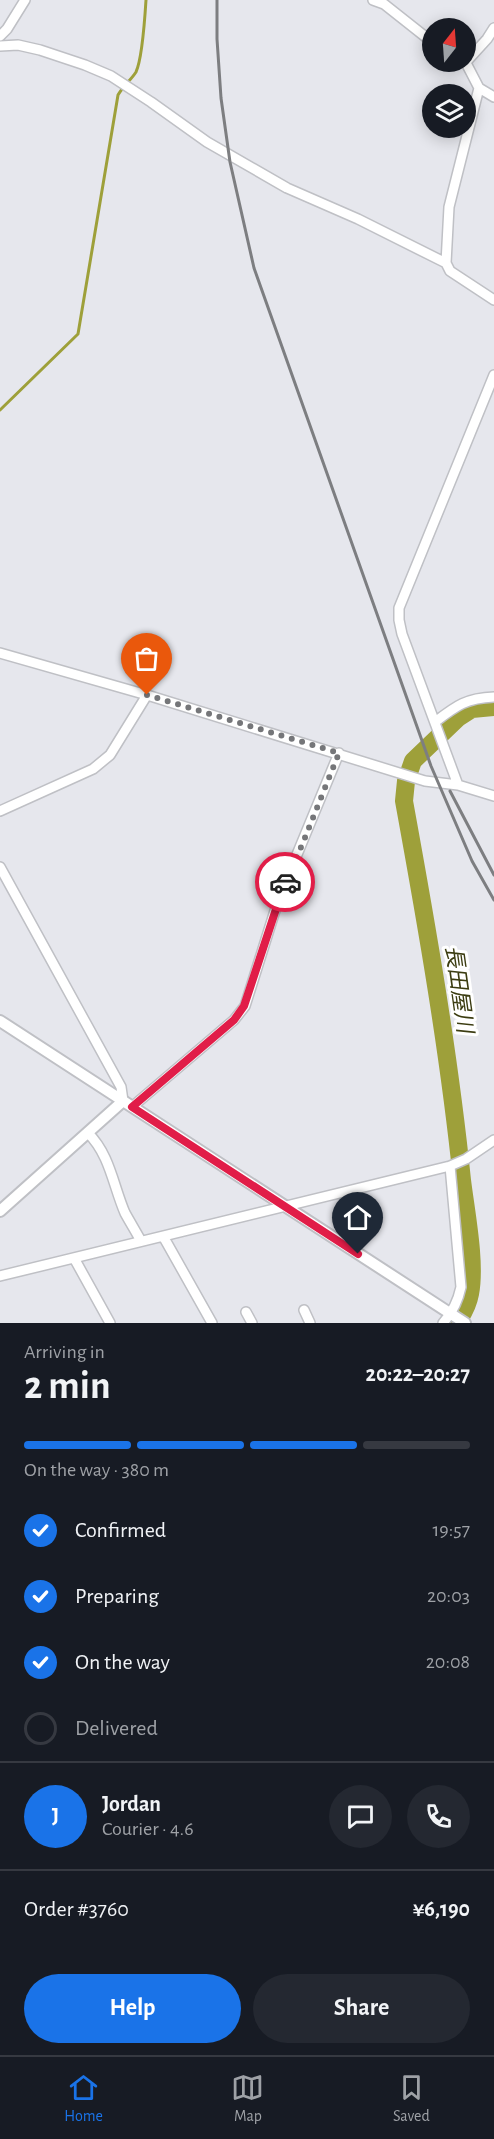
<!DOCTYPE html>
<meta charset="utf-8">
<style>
body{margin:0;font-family:"Alegreya Sans","Noto Sans JP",sans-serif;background:#242831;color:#f1f3f6;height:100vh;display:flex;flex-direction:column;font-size:22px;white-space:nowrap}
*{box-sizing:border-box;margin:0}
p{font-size:20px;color:#9ea1a6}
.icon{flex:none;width:33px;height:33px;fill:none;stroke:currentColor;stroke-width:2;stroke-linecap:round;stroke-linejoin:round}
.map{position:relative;height:1323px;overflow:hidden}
.drawer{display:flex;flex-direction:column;background:#171b24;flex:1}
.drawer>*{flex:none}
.needle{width:39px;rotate:17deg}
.controls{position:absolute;left:422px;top:18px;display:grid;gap:12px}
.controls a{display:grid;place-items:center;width:54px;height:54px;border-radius:50%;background:#171b24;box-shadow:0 3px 15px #0003;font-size:30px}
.pin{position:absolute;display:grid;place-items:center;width:51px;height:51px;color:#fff;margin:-62px -26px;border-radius:50% 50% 50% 0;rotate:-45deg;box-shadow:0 0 6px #0007}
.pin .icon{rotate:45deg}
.courier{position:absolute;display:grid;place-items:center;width:60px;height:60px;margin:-30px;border:4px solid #e11d48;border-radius:50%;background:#fff;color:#222;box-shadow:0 2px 8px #0007}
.overview em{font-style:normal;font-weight:600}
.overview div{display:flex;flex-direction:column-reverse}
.overview{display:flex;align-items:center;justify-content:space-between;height:102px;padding:0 24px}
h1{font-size:39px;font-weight:600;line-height:45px}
.bar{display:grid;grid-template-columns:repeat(4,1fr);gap:9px 6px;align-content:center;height:72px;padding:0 24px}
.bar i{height:8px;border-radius:4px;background:#363941}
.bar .on{background:#1a73e8}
.bar p{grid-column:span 4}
.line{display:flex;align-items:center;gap:15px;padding:0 24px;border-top:2px solid #363941}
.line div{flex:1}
.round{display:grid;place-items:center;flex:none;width:63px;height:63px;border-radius:32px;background:#242831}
ol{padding:0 24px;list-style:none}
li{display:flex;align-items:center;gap:18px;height:66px}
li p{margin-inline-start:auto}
li .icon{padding:6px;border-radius:50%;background:#1a73e8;color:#fff;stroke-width:4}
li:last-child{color:#9ea1a6}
li i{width:33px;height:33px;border:3px solid #363941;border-radius:50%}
.button{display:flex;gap:12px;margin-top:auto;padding:12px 24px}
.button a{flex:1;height:69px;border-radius:36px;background:#1a73e8;color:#fff;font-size:24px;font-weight:600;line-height:69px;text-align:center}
.button a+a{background:#242831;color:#f1f3f6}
.menu{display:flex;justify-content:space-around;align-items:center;height:84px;border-top:2px solid #363941;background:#171b24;font-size:16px;color:#9ea1a6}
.menu a{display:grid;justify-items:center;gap:3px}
.menu .on{color:#1a73e8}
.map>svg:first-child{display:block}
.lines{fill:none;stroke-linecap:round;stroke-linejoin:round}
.stream{stroke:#9ea03a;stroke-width:3}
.river{stroke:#9ea03a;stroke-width:18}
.minor-casing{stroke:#bfc0c5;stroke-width:12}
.tertiary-casing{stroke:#bfc0c5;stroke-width:14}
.minor{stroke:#fff;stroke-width:9}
.tertiary{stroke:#fff;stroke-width:10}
.rail{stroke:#7d7e81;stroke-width:3}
.done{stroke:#757679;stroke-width:6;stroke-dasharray:0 10.8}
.route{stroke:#e11d48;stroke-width:8}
.labels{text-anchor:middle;stroke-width:6;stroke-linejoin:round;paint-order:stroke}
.water-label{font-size:22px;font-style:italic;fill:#3b3c11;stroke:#fff}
</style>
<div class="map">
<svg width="494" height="1323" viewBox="0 0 494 1323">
<rect width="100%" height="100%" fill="#e6e7ed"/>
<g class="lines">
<!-- stream -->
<path class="stream" d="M 0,410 L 78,334 L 118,95 C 123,86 131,80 136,72 C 142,59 145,16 146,0"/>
<!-- river -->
<path class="river" d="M 457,1323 C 463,1314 468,1305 470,1294 C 476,1263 466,1213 462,1180 C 449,1053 427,927 404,801 L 406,781 L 413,761 L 458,718 L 472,709 L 494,707"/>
<defs>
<path id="minor" d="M 373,0 L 384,4 L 432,42
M 0,36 L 7,29 L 25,0
M 0,46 L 18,45 L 40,50 L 85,65 L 111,76 L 151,102 L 207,142 L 287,188 L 358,219 L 446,263
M 465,61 L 479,88 L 494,97
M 466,62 L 487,39 L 494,28
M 479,88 L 449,207 L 446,263 L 450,271 L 494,300
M 0,653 L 147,695 L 425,781 L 458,785 L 494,796
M 435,722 C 456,706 466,698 494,697
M 458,785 L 402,634 L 399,620 L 399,608 L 494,375
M 0,811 L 93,769 L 110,755 L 147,695
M 0,867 L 121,1087 L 123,1101
M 132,1107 L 234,1020 L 245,1006 L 279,898 L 339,753
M 88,1133 C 110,1155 113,1185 125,1213 C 130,1222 136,1232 141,1241
M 163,1236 L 212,1323
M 74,1258 L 110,1323
M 0,1276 L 450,1166 L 466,1159 L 494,1140
M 304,1310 L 310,1323
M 246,1312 L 252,1323
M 443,1323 C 453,1312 458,1301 461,1287 L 450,1166"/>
<path id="tertiary" d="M 0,1021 L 465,1323
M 0,1211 L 123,1101"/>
</defs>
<!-- minor casing -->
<use href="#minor" class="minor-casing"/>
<!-- tertiary casing -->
<use href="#tertiary" class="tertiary-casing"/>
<!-- minor -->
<use href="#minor" class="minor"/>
<!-- tertiary -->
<use href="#tertiary" class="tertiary"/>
<!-- rail -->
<path class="rail" d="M 217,0 L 217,39 L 221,98 L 230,162 L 254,268 L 431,766 L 472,861 L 494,900
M 450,791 L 494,875"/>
</g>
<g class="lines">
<!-- done -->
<path class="done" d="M 147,695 L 339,753 L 302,845 L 285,882"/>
<!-- route -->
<path class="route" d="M 285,882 L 244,1006 L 234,1020 L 132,1107 L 358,1254"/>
</g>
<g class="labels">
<!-- water labels -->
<g class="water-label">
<text transform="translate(460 989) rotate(82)" y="8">長田屋川</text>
</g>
</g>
</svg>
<div class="controls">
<a><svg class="needle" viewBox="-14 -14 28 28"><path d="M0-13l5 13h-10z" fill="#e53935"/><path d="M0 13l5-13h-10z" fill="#9ea1a6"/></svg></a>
<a><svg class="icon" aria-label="layers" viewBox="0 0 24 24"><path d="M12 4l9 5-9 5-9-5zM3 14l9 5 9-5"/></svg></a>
</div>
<div class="pin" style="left:147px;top:695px;background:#ea580c"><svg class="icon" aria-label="bag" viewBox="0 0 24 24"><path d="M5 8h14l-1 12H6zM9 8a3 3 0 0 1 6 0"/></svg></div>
<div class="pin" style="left:358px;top:1254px;background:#1f2937"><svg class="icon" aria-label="home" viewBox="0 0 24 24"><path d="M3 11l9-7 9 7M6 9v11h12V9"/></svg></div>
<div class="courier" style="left:285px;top:882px"><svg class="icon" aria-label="car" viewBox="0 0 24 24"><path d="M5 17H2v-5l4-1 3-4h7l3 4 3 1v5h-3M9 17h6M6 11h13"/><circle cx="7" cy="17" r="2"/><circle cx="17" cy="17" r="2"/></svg></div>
</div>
<section class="drawer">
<div class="overview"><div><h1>2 min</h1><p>Arriving in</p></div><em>20:22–20:27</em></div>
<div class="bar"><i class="on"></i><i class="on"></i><i class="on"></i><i></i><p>On the way · 380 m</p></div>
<ol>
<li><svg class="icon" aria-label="check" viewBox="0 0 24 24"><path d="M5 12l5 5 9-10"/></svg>Confirmed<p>19:57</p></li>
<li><svg class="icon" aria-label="check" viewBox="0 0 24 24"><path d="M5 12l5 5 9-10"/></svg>Preparing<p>20:03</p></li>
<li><svg class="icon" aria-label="check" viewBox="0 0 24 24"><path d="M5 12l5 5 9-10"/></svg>On the way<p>20:08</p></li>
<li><i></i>Delivered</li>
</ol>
<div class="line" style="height:108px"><b class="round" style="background:#1a73e8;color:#fff">J</b><div><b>Jordan</b><p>Courier · 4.6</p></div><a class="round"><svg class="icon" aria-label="chat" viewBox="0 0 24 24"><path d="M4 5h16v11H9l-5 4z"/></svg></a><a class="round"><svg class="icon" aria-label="phone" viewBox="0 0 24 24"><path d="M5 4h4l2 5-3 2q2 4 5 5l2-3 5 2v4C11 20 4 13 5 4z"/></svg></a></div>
<div class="line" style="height:78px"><div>Order #3760</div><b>¥6,190</b></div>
<div class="button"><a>Help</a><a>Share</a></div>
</section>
<nav class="menu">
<a class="on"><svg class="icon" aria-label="home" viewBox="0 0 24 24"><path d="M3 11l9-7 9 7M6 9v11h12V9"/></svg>Home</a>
<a><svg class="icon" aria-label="map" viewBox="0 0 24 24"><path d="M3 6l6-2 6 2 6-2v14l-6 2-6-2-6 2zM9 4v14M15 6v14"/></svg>Map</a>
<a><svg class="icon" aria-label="saved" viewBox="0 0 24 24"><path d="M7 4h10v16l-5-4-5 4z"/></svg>Saved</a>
</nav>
